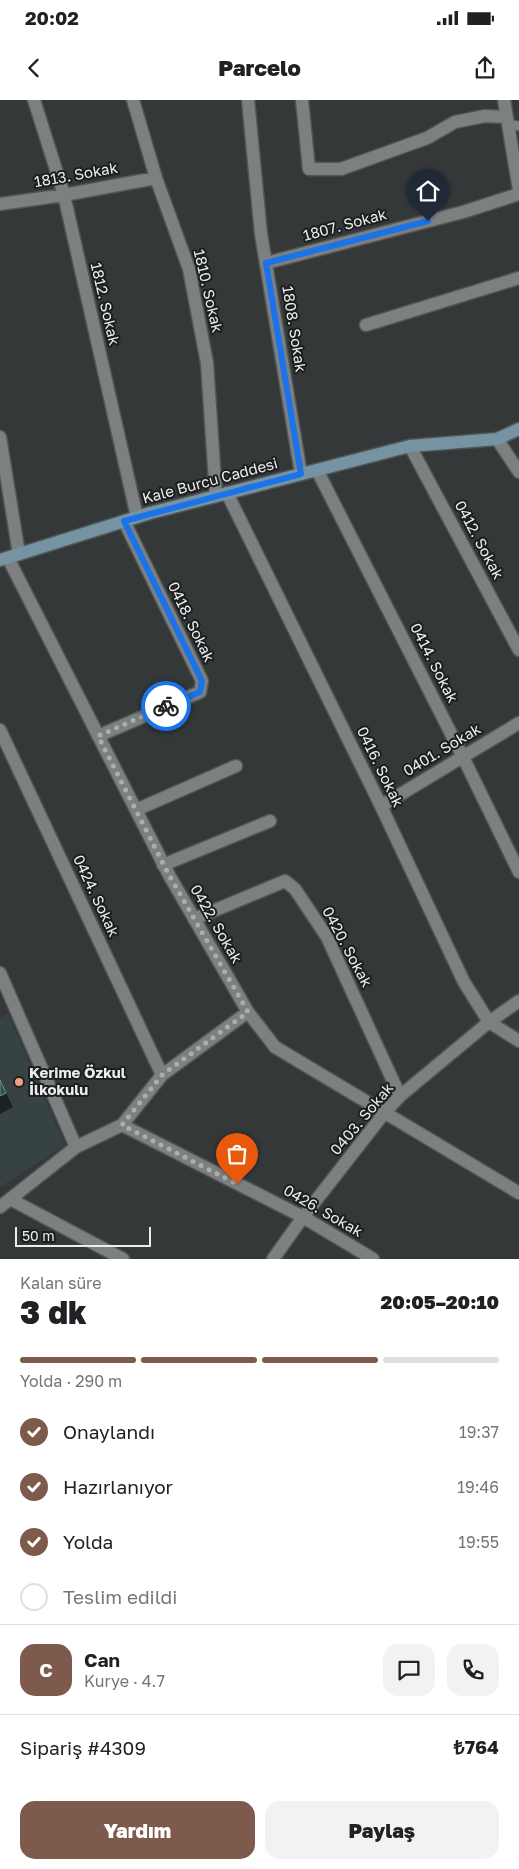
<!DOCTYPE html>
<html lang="tr">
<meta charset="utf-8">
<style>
body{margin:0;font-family:"Golos Text",sans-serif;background:#f2f2f2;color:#202124;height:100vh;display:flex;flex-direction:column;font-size:19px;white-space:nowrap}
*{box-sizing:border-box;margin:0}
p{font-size:16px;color:#757577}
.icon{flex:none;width:28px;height:28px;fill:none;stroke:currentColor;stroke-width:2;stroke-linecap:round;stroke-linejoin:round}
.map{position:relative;height:1159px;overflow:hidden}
.details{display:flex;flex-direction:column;background:#fff;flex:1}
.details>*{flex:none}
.scale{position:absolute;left:15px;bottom:12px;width:136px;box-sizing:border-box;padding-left:5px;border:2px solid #eceeee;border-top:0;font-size:14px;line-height:18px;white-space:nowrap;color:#eceeee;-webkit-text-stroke:4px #1d1e1f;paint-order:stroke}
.pin{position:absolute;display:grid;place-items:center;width:42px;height:42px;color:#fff;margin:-51px -21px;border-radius:50% 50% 50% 0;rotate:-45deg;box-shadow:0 0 5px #0007}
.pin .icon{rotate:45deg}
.courier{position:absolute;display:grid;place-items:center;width:50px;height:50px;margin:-25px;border:4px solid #1a73e8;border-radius:50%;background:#fff;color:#222;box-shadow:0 1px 6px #0007}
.overview em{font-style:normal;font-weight:800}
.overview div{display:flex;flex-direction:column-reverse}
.overview{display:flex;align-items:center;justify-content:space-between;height:85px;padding:0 20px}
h1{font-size:32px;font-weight:800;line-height:38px}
.bar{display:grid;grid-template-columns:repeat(4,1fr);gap:8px 5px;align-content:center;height:60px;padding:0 20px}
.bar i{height:6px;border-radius:4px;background:#e0e0e0}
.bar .current{background:#7e5a4d}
.bar p{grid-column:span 4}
.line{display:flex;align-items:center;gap:12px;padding:0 20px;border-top:1px solid #e0e0e0}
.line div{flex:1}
.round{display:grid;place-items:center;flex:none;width:52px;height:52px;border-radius:15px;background:#f2f2f2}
ol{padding:0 20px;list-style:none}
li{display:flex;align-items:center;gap:15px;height:55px}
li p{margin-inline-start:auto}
li .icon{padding:5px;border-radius:50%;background:#7e5a4d;color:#fff;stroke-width:4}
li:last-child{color:#757577}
li i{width:28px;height:28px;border:2px solid #e0e0e0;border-radius:50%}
.cta{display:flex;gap:10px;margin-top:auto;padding:10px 20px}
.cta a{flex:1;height:58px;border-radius:15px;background:#7e5a4d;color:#fff;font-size:20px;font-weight:800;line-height:58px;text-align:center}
.cta a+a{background:#f2f2f2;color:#202124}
.status{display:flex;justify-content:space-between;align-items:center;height:35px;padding:0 25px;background:#fff;direction:ltr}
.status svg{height:14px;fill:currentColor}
header{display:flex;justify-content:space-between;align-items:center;height:65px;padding:0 20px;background:#fff;font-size:22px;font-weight:800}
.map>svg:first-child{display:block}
.built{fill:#364243}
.shadow{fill:#0007}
.building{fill:#225a49;stroke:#808482}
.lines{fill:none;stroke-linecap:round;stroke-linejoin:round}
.lane-casing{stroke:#515555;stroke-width:11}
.street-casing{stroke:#515555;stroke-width:15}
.secondary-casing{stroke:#515555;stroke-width:15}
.lane{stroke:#7c8081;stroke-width:9}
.street{stroke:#7c8081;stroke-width:12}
.secondary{stroke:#7593a2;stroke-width:12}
.done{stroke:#acaeae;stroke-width:5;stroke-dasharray:0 9}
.route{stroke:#1a73e8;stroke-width:6}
.poi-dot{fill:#f2a07f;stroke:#1d1e1f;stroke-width:2}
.labels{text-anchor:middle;stroke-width:4;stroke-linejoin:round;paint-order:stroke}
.street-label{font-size:15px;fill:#eceeee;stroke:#1d1e1f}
.poi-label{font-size:15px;font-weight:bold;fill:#eceeee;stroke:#1d1e1f;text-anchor:start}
</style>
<div class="status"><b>20:02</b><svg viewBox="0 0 49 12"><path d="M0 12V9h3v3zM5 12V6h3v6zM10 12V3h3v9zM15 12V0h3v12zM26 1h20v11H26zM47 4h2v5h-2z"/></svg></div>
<header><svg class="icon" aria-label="back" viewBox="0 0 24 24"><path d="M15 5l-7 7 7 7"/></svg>Parcelo<svg class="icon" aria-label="share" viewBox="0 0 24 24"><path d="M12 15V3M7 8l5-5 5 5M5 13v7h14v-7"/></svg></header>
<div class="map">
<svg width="519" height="1159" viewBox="0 0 519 1159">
<rect width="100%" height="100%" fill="#343838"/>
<!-- built -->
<path class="built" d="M 8,914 L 65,1045 L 0,1087 L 0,918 Z"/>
<!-- shadow -->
<path class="shadow" d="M 0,980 L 13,1007 L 0,1014 Z"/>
<!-- building -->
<path class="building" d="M 0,980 L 6,993 L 0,996 Z"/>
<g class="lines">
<defs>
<path id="lane" d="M 508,24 L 519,26"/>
<path id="street" d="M 34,0 L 64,95 L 137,417
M 133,0 L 156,78 L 189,169 L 207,263 L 216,396
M 248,0 L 261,134 L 301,374
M 302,0 L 309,69 L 341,69 L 427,38 L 455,22 L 485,16 L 506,17
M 504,0 L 519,90
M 0,104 L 64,95 L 156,78
M 266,163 L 463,112 L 519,94
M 366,225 L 519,178
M 0,337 L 19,454
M 497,339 L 519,372
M 410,346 L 519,550
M 317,370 L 463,657 L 519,772
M 227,393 L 381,706 L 464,882 L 489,922 L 519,941
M 8,458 L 169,775 L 248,912 L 275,947 L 519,1093
M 0,630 L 162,975
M 98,636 L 200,592 L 202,581 L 124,421
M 381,706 L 519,623
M 136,710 L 236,666
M 163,765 L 270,721
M 194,819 L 285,781 L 295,789 L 327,837 L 400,996
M 0,873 L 76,1047
M 122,1025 L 303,1117 L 373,1159
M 10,1099 L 123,1159
M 0,1107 L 76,1047 L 122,1025 L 162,975 L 248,912
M 273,1159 L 303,1117 L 385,1012 L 400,996 L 489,922 L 519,901"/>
<path id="secondary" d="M 0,460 L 150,413 L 410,346 L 497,339 L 519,329"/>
</defs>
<!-- lane casing -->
<use href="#lane" class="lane-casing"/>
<!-- street casing -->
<use href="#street" class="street-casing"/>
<!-- secondary casing -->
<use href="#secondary" class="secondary-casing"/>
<!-- lane -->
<use href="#lane" class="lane"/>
<!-- street -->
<use href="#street" class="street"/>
<!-- secondary -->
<use href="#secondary" class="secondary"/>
</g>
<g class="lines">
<!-- done -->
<path class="done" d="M 166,606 L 98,636 L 169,775 L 248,912 L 162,975 L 122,1025 L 237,1084"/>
<!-- route -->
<path class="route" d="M 166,606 L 200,592 L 202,581 L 124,421 L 301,374 L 266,163 L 428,121"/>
</g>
<!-- markers -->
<circle class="poi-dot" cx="19" cy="982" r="5"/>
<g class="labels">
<!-- street labels -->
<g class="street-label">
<text transform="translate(76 75) rotate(-10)" y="5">1813. Sokak</text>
<text transform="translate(345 125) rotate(-15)" y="5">1807. Sokak</text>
<text transform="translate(208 191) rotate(77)" y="5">1810. Sokak</text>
<text transform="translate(105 204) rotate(77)" y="5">1812. Sokak</text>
<text transform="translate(294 229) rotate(81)" y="5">1808. Sokak</text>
<text transform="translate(210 381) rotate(-15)" y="5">Kale Burcu Caddesi</text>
<text transform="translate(479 440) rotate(62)" y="5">0412. Sokak</text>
<text transform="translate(191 522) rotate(64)" y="5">0418. Sokak</text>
<text transform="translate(434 563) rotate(63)" y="5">0414. Sokak</text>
<text transform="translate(442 650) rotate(-31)" y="5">0401. Sokak</text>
<text transform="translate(380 667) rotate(64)" y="5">0416. Sokak</text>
<text transform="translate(96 796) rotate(65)" y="5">0424. Sokak</text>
<text transform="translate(216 824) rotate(60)" y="5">0422. Sokak</text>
<text transform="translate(347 847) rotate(62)" y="5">0420. Sokak</text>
<text transform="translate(362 1019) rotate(-50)" y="5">0403. Sokak</text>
<text transform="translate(323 1111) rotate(30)" y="5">0426. Sokak</text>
</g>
<!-- poi labels -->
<g class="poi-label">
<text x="29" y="978">Kerime Özkul<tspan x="29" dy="17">İlkokulu</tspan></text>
</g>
</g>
</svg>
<div class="scale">50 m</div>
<div class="pin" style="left:237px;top:1084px;background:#ea580c"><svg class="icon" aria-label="bag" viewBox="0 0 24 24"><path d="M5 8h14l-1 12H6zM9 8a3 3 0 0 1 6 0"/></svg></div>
<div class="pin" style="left:428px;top:121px;background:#1f2937"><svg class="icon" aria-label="home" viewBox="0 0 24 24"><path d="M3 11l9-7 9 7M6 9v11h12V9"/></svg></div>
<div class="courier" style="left:166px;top:606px"><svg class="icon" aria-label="bike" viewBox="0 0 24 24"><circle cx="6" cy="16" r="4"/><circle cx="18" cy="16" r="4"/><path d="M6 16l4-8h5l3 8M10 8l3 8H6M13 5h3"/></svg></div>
</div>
<section class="details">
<div class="overview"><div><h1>3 dk</h1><p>Kalan süre</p></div><em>20:05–20:10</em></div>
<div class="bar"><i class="current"></i><i class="current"></i><i class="current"></i><i></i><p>Yolda · 290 m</p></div>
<ol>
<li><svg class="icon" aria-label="check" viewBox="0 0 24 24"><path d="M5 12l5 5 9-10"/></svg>Onaylandı<p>19:37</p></li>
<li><svg class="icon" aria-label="check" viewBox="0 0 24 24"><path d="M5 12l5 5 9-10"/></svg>Hazırlanıyor<p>19:46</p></li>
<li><svg class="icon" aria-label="check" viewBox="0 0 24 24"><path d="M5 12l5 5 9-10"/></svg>Yolda<p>19:55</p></li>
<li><i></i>Teslim edildi</li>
</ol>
<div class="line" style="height:90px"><b class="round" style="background:#7e5a4d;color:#fff">C</b><div><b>Can</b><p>Kurye · 4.7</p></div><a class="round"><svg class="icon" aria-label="chat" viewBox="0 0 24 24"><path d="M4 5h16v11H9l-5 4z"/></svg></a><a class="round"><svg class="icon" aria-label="phone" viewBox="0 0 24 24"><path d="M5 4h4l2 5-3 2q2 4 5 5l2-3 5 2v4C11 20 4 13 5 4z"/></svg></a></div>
<div class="line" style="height:65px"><div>Sipariş #4309</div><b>₺764</b></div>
<div class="cta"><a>Yardım</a><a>Paylaş</a></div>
</section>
